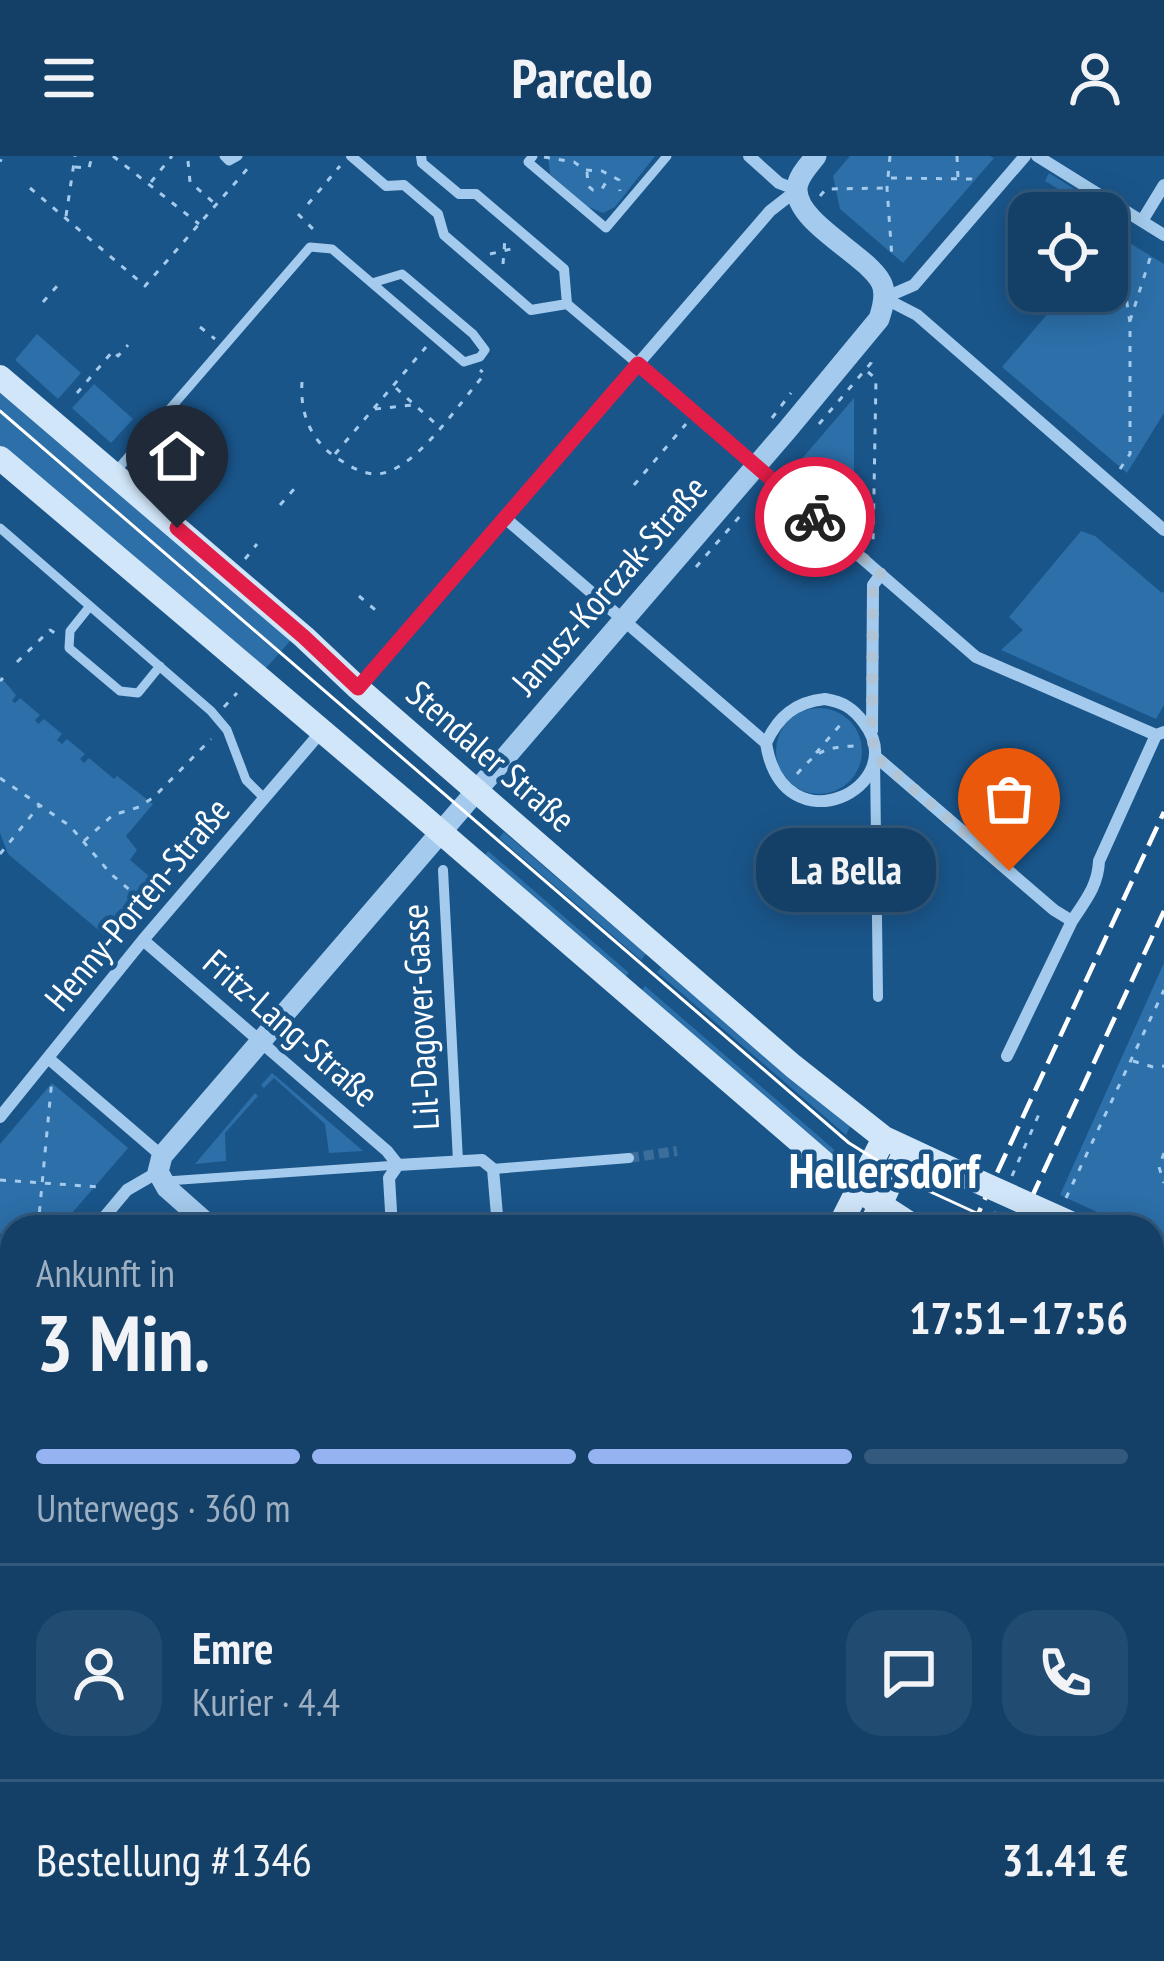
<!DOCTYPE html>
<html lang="de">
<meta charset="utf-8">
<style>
body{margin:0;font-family:"PT Sans Narrow",sans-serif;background:#214b71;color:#f1f3f6;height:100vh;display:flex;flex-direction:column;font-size:45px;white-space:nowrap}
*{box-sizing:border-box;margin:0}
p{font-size:39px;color:#9dafc0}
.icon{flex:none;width:66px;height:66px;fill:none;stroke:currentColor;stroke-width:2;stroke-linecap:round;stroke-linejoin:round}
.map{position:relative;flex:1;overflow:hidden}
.drawer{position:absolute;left:0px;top:1059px;width:1164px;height:747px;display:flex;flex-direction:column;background:#144068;border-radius:36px 36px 0 0;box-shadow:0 6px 30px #0003,0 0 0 3px #33597c}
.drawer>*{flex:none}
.buttons{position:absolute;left:1008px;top:36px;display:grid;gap:24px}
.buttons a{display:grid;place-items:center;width:120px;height:120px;border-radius:24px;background:#144068;box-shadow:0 6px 30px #0003,0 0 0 3px #33597c;font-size:60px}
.pin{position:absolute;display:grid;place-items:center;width:102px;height:102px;color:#fff;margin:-123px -51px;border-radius:50% 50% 50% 0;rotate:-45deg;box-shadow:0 0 12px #0007}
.pin .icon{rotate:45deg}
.courier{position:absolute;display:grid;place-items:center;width:120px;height:120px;margin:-60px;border:9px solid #e11d48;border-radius:50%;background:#fff;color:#222;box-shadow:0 3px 15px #0007}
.bubble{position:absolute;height:84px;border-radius:36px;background:#144068;box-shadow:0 6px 30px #0003,0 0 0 3px #33597c;font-size:39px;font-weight:800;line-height:84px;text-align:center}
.summary em{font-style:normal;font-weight:800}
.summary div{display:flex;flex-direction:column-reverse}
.summary{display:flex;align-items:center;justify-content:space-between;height:204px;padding:0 36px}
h1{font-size:78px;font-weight:800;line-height:90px}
.bar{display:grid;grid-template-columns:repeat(4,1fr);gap:18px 12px;align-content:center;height:144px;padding:0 36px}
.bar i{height:15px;border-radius:9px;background:#33597c}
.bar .on{background:#95b2f1}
.bar p{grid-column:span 4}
.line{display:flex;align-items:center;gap:30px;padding:0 36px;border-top:3px solid #33597c}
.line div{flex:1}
.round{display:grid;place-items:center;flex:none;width:126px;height:126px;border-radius:36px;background:#214b71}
header{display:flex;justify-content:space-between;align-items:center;height:156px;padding:0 36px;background:#144068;font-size:54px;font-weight:800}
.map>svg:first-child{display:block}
.green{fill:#2c6fa9}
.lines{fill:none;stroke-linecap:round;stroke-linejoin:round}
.pedestrian-tunnel{stroke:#3c6e9c;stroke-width:10;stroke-dasharray:10 5;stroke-linecap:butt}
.path{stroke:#a4cbed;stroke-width:3;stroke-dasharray:6 9;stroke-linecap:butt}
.service{stroke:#a4cbed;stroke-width:9}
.pedestrian{stroke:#a4cbed;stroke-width:10}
.minor{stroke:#a4cbed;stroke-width:12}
.tertiary{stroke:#a4cbed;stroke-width:21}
.secondary{stroke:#d1e6f9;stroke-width:24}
.tram{stroke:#fff;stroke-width:3}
.rail{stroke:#fff;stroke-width:4.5;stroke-dasharray:21 9;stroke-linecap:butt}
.secondary-bridge{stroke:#d1e6f9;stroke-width:24}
.done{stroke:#afc4d6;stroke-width:12;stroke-dasharray:0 21.6}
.route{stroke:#e11d48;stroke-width:15}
.labels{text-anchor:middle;stroke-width:9;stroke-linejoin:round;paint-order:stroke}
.street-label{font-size:36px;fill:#fff;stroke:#1a558a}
.district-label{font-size:48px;font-weight:bold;fill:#fff;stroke:#1a558a}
</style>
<header><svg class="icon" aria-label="menu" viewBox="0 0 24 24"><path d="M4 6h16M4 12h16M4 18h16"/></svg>Parcelo<svg class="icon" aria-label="person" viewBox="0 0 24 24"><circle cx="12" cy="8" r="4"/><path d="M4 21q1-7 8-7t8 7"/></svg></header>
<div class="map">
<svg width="1164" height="1805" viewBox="0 0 1164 1805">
<rect width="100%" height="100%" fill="#1a558a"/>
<!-- green -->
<path class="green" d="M 548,0 L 655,0 L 615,51 L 603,57 L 586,50 L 550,18 Z
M 850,0 L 990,0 L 994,2 L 903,107 L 840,53 L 833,20 Z
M 1049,17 L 1106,53 L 1103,57 L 1097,57 L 1045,25 Z
M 1115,78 L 1164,108 L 1164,257 L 1127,317 L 1002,211 L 1067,135 L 1107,135 L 1107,88 Z
M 37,178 L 81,217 L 58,243 L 15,204 Z
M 94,228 L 133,263 L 111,287 L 72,252 Z
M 0,232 L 292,483 L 266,512 L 0,294 Z
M 854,242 L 854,377 L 788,319 Z
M 1081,375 L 1095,380 L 1162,437 L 1164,435 L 1164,549 L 1156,563 L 1001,494 L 1023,474 L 1009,461 Z
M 0,520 L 16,539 L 12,545 L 15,547 L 20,542 L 40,559 L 35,564 L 38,568 L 44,563 L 62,578 L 57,584 L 62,588 L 67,583 L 85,598 L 80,603 L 84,607 L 89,602 L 114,623 L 117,620 L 153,648 L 126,680 L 137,694 L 130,704 L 157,727 L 137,751 L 140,755 L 114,787 L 8,698 L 0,677 Z
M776 595a43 43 0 1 1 86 0a43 43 0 1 1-86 0Z
M 504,676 L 646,798 L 641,804 L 499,682 Z
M 488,695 L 629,817 L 624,822 L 483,701 Z
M 1164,807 L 1164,1087 L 1152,1081 L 1152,1071 L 1130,1071 L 1060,1039 Z
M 662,811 L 852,966 L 846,979 L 657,816 Z
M 645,830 L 838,997 L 836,1003 L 640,836 Z
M 272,917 L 363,995 L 329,997 L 325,968 L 274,922 L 264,932 L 261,929 Z
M 52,927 L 128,992 L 60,1071 L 12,1071 L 12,1087 L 0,1077 L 0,988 Z
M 255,937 L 258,940 L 225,977 L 226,1005 L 195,1008 Z
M 1152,1205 L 1164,1210 L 1164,1459 L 1152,1488 Z
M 710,1794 L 932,1794 L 927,1805 L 704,1805 Z"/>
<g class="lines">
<!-- pedestrian-tunnel -->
<path class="pedestrian-tunnel" d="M 629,1002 L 677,995"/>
<!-- path -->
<path class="path" d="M 113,0 L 199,68
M 890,0 L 887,32 L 892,102
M 957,0 L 958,22
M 544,1 L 574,6 L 585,14 L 602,15 L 619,24 L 620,35
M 0,4 L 2,5
M 188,5 L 190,26 L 214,47
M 75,11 L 89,12 L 92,0
M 587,16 L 588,30 L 593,34 L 602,33 L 609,21
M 891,22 L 971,23 L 978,26
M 151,26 L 172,0
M 30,32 L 145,130 L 249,11
M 820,40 L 826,33 L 887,32
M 308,48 L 340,10
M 298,58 L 318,78
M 66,60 L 75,0
M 490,98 L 515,92
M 503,108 L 505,82
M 43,146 L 58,129
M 1130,165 L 1152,96
M 200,171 L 215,183
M 868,216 L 876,223 L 873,391
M 302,226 C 300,255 309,282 334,300 C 346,308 361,318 376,318 C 414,318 461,244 485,218 L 480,214
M 396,232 L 438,270
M 77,237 L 113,195 L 118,200 L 128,189
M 375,253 L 413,249
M 772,262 L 791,237
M 819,268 L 871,207 L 872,200
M 335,298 L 426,191
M 1120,313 L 1130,298 L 1130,167 L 1120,101 L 1120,77
M 146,318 L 188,269
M 634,329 L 686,268
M 280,349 L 295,332
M 245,403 L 257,388
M 696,411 L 741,359
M 359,440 L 380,458
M 17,506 L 50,474 L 55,477
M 545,523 L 578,485
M 0,525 L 3,522
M 224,551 L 237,537
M 816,597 L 841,568
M 797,618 C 817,595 825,591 855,590
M 0,622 L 70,670 L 111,718 L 152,753
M 192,675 L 206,689
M 84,685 L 113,659 L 139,651 L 154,641 L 211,583
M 0,698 L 39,650
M 1133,905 L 1153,911 L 1164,910
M 1164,997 L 1159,1011 L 1164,1027
M 1012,1020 L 1039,958
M 0,1024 L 100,1031
M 1066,1042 L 1164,834
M 38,1071 L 52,923
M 989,1071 L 996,1056
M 1152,1265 L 1164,1270
M 1152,1282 L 1164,1254
M 0,1299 L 12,1285
M 0,1347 L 12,1349
M 0,1352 L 4,1348 L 12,1304
M 0,1399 L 12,1384
M 5,1443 L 12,1448
M 0,1472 L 12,1458
M 0,1538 L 12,1523
M 0,1641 L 12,1627
M 1152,1703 L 1164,1678
M 1,1725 L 12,1676
M 833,1794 L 848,1805
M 875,1794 L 881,1805
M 170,1805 L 179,1794 L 203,1805
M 208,1805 L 213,1794
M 384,1805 L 389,1794
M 719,1805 L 721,1794
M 874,1805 L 880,1794
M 1115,1805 L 1120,1794"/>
<!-- service -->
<path class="service" d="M 224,0 L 229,5 L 238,0
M 533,0 L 528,6 L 606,72 L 667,0
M 117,314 L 310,91 L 332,93 L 464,206 L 480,201 L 485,194 L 473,178 L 402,118 L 372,127
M 0,372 L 211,555 L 227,574 L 246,624 L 264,642
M 90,450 L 70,475 L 69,492 L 120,535 L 138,537 L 160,510
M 167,1025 L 398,1009
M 0,1499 L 12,1485
M 1066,1805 L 1072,1794"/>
<!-- pedestrian -->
<path class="pedestrian" d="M 351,0 L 386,30 L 404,29 L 438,58 L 444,79 L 531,154 L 567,148
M 421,0 L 422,7 L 459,38 L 476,38 L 564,113 L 567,148 L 638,208
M 875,603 L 878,841
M 443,714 L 458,1005
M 493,1013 L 629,1002"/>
<!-- minor -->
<path class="minor" d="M 749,0 L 779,27 L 797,34
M 1037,0 L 1164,79
M 1142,65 L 1164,29
M 884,142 L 917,159 L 1164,374
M 884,142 L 914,129 L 1025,0
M 638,208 L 976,501 L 1156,579
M 505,362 L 766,587
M 359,531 L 770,55 L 797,34
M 825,543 C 843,546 853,552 864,567 C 913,631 783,695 766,587 C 778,561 795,546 825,543 Z
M 872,575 L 873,429 L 881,418
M 875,600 L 1054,754 L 1072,765
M 143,784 L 387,995 L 398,1009
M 1007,900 L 1072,765 C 1085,745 1098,730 1099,705 L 1156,579 L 1164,576
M 48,902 L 162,1000
M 0,961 L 143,784 L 321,576
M 398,1009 L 482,1004 L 493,1013 L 498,1071
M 96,1071 L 127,1034 L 158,1016
M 392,1071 L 389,1022 L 398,1009
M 0,1105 L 12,1115
M 0,1172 L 12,1159
M 1152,1509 L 1164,1480
M 1152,1556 L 1152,1625
M 0,1796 L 11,1805
M 54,1805 L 64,1794
M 461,1805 L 465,1794"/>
<!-- tertiary -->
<path class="tertiary" d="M 211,1071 L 167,1032 L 158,1016 L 162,1000 L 788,273 L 879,163 C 883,151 887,137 881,126 C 866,98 796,67 797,33 C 797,21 809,9 816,0"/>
<!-- secondary -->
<path class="secondary" d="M 0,221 L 304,481 L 358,532 L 793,910 L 884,982 L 968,1021
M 0,302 L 414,653 L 829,1011 L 858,1034 L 915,1071
M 839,1071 L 884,982
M 870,1071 L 906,993
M 1152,1105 L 1164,1110
M 1152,1181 L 1164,1187
M 516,1805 L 521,1794
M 549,1805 L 554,1794"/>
<!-- tram -->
<path class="tram" d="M 0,255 L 849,987 L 920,1031 L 1007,1071
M 1152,1138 L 1164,1143"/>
<!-- rail -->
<path class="rail" d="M 972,1071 L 1164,656
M 1018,1071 L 1164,755
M 680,1805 L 686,1794"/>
<!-- secondary-bridge -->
<path class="secondary-bridge" d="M 968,1021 L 1079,1071"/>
</g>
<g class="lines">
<!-- done -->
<path class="done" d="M 815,361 L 881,418 L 873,429 L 872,577 L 875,600 L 1009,715"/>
<!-- route -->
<path class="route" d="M 177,372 L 304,481 L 358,532 L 638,208 L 815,361"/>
</g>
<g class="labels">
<!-- street labels -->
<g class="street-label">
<text transform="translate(609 429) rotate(-49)" y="13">Janusz-Korczak-Straße</text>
<text transform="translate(491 600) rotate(41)" y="13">Stendaler Straße</text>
<text transform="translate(137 748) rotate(-50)" y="13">Henny-Porten-Straße</text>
<text transform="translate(420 861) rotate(-93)" y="13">Lil-Dagover-Gasse</text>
<text transform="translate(291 872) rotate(41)" y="13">Fritz-Lang-Straße</text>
</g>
<!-- district labels -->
<g class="district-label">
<text x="884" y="1032">Hellersdorf</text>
</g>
</g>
</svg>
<div class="buttons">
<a><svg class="icon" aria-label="locate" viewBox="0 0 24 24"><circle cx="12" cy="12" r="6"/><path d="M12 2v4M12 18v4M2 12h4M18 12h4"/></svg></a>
</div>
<div class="pin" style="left:1009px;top:715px;background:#ea580c"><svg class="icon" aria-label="bag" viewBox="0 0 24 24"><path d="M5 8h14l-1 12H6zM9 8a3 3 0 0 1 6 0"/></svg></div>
<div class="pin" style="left:177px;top:372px;background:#1f2937"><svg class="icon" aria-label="home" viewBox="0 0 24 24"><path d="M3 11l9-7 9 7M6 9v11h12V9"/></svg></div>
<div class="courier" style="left:815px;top:361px"><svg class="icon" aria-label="bike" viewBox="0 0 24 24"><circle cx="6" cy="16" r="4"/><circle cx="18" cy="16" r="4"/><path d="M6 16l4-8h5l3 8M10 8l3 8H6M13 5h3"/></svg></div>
<div class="bubble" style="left:756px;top:672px;width:180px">La Bella</div>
<section class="drawer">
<div class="summary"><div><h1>3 Min.</h1><p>Ankunft in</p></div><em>17:51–17:56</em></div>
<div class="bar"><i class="on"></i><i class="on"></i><i class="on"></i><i></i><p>Unterwegs · 360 m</p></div>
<div class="line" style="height:216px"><a class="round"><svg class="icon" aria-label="person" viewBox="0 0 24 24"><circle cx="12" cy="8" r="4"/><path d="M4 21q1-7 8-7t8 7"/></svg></a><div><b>Emre</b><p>Kurier · 4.4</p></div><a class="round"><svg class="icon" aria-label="chat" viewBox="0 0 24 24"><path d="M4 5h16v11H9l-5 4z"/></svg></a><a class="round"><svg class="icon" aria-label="phone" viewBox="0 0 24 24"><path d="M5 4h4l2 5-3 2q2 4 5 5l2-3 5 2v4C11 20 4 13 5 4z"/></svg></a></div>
<div class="line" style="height:156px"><div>Bestellung #1346</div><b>31.41 €</b></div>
</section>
</div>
